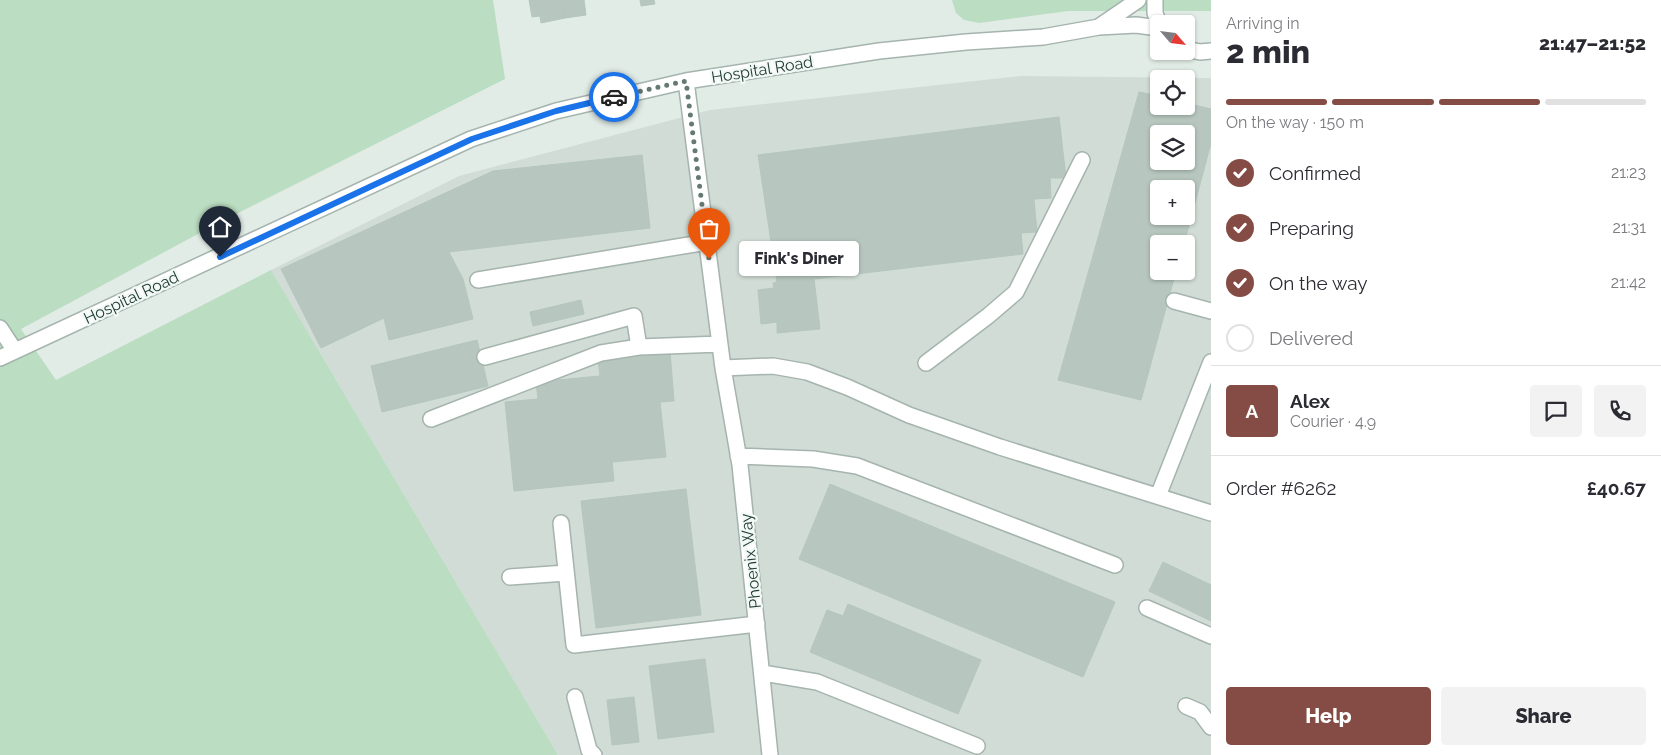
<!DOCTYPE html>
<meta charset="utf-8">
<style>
body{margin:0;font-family:Raleway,sans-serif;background:#f2f2f3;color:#2b2b33;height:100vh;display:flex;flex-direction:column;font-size:19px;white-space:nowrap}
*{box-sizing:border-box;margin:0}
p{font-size:16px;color:#7c7c81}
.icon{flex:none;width:28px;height:28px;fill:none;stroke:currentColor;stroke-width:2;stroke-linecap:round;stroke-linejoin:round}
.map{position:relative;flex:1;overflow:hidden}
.drawer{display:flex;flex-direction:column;background:#fff;width:450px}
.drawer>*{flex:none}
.needle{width:32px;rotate:118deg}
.buttons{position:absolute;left:1150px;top:15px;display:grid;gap:10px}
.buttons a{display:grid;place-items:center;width:45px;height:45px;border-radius:5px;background:#fff;box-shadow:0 1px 4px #0004;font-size:25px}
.pin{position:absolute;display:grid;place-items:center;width:42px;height:42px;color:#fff;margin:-51px -21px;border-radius:50% 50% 50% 0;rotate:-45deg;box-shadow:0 0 5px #0007}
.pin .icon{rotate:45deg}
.courier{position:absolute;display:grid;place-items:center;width:50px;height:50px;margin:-25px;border:4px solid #1a73e8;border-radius:50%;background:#fff;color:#222;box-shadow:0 1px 6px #0007}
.bubble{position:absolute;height:35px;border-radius:5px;background:#fff;box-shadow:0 1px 4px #0004;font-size:16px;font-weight:800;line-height:35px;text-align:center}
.overview em{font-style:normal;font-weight:800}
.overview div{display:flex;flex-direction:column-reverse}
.overview{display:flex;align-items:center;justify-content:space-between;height:85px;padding:0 15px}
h1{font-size:32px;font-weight:800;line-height:38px}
.bar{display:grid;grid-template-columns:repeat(4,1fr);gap:8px 5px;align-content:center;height:60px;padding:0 15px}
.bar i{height:6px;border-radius:4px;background:#e1e1e2}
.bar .selected{background:#844c45}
.bar p{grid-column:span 4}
.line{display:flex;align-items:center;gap:12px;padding:0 15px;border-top:1px solid #e1e1e2}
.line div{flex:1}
.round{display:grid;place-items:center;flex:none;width:52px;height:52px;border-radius:5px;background:#f2f2f3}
ol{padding:0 15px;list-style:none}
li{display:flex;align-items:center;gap:15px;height:55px}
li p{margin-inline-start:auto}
li .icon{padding:5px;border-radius:50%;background:#844c45;color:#fff;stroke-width:4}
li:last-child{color:#7c7c81}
li i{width:28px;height:28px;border:2px solid #e1e1e2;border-radius:50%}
.button{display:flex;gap:10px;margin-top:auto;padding:10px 15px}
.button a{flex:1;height:58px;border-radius:5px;background:#844c45;color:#fff;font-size:20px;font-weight:800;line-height:58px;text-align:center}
.button a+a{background:#f2f2f3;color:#2b2b33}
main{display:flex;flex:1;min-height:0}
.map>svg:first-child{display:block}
.built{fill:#d0dcd5;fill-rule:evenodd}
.green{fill:#bbddc1}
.building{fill:#b7c7bf;stroke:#b4c6bd;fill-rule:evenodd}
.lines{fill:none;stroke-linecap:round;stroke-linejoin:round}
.minor-casing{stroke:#a5b4ae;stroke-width:18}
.minor{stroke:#fff;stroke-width:15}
.done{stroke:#657a73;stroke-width:5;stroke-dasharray:0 9}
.route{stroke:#1a73e8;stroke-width:6}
.labels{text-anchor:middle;stroke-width:4.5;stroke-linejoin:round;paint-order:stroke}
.street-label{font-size:16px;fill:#223d34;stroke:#f2f8f5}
</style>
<main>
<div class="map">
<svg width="1211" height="755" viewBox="0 0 1211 755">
<rect width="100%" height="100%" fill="#e2ece7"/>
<!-- built -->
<path class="built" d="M 1021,76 L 1211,78 L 1211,755 L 558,755 L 271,270 L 459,176 L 710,110 ZM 1159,79 L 1186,79 L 1186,106 L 1159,106 ZM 1159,134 L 1186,134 L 1186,161 L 1159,161 ZM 1159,189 L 1186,189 L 1186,216 L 1159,216 ZM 1159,244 L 1186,244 L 1186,271 L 1159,271 Z"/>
<!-- green -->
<path class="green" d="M 0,0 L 493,0 L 505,79 L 224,220 L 21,329 L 56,380 L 271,270 L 558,755 L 0,755 Z
M 952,0 L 1211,0 L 1211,11 L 1068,11 L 979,23 L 964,20 L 956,13 Z"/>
<!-- building -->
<path class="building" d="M 529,0 L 562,0 L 565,18 L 541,23 L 540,16 L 532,17 Z
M 562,0 L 584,0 L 586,15 L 565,18 Z
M 640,0 L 654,0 L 655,4 L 641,6 Z
M 1139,92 L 1159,96 L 1159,106 L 1186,106 L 1186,103 L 1211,109 L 1211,143 L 1184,244 L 1159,244 L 1159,271 L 1176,271 L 1141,400 L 1058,380 ZM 1159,134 L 1186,134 L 1186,161 L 1159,161 ZM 1159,189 L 1186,189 L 1186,216 L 1159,216 Z
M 1059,117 L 1066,178 L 1050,178 L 1051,198 L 1034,199 L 1037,232 L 1021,233 L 1023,254 L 814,279 L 820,329 L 777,333 L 777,322 L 761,324 L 758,290 L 774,288 L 773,283 L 777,282 L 758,155 Z
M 642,155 L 650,228 L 449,252 L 463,279 L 473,319 L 389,340 L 384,318 L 321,348 L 281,269 L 493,171 Z
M 581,300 L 584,314 L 533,326 L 530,312 Z
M 477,340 L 488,386 L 382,412 L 371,366 Z
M 670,351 L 674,401 L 660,402 L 666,457 L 612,462 L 614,481 L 514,491 L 505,402 L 538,399 L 536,382 L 600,376 L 598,359 Z
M 830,484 L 1115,602 L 1083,677 L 799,559 Z
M 686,489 L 701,615 L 596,628 L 581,501 Z
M 1163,562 L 1211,585 L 1211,621 L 1149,591 Z
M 848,604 L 981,660 L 958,714 L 810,652 L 827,610 L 843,616 Z
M 705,659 L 714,732 L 658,739 L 649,666 Z
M 634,697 L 639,742 L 612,745 L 607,700 Z"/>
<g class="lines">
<defs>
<path id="minor" d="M 1155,0 L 1155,13 L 1159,24
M 1100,26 L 1138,0
M 1186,49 L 1200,52 L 1211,51
M 686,81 L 723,368 L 740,465 L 770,755
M 478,280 L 707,242
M 1174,301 L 1211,311
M 0,328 L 15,351
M 485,357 L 634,316 L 639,347
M 0,358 L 471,139 L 556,111 L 686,81 L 879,51 L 966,42 L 1043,37 L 1099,27 L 1136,25 L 1159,28
M 926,363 L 988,316 L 1016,292 L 1082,160
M 723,368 L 773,366 L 807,372 L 847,387 L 909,415 L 1000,447 L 1211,513
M 431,419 L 601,353 L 639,347 L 720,344
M 738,456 L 813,459 L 857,466 L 1115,565
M 1158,496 L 1211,362
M 561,523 L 574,645 L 757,624
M 510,577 L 566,573
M 1147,608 L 1211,636
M 762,673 L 817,682 L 977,746
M 575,697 L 589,750 L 594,755
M 1186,706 L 1200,712 L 1211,727"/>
</defs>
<!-- minor casing -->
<use href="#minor" class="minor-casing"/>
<!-- minor -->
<use href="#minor" class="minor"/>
</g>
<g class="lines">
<!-- done -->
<path class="done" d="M 614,97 L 686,81 L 709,259"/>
<!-- route -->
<path class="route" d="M 220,257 L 472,139 L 556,111 L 614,97"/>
</g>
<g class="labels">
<!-- street labels -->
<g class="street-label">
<text transform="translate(762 69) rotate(-9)" y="6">Hospital Road</text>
<text transform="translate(131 297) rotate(-25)" y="6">Hospital Road</text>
<text transform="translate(750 561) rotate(-96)" y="6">Phoenix Way</text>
</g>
</g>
</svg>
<div class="buttons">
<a><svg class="needle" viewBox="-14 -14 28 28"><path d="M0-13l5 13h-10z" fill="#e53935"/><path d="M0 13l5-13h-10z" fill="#7c7c81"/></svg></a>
<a><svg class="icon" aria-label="locate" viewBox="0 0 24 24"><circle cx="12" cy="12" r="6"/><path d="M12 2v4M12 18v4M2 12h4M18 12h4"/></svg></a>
<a><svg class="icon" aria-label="layers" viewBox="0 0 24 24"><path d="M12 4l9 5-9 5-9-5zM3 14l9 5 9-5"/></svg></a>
<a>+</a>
<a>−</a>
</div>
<div class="pin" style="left:709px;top:259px;background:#ea580c"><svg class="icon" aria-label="bag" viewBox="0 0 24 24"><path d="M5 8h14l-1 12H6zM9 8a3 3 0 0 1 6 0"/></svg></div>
<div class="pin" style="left:220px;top:257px;background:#1f2937"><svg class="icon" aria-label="home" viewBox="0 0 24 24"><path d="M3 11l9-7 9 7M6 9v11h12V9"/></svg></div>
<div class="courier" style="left:614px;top:97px"><svg class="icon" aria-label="car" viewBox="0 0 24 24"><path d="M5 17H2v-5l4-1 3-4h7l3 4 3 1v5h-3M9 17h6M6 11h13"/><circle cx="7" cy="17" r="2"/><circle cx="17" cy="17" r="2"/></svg></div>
<div class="bubble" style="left:739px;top:241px;width:120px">Fink's Diner</div>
</div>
<section class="drawer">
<div class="overview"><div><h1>2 min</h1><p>Arriving in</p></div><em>21:47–21:52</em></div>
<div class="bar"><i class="selected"></i><i class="selected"></i><i class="selected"></i><i></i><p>On the way · 150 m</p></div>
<ol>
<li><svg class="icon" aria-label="check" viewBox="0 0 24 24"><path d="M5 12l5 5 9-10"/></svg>Confirmed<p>21:23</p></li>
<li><svg class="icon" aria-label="check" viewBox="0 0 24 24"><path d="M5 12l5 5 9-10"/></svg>Preparing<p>21:31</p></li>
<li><svg class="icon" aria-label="check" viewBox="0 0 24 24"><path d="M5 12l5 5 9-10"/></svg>On the way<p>21:42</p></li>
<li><i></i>Delivered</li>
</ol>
<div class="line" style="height:90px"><b class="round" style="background:#844c45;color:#fff">A</b><div><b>Alex</b><p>Courier · 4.9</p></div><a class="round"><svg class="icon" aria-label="chat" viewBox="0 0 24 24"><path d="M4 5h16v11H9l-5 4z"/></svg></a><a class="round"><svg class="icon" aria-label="phone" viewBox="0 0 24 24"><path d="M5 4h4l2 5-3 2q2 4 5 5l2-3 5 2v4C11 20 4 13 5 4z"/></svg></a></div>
<div class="line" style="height:65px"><div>Order #6262</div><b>£40.67</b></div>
<div class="button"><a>Help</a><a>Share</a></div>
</section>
</main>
